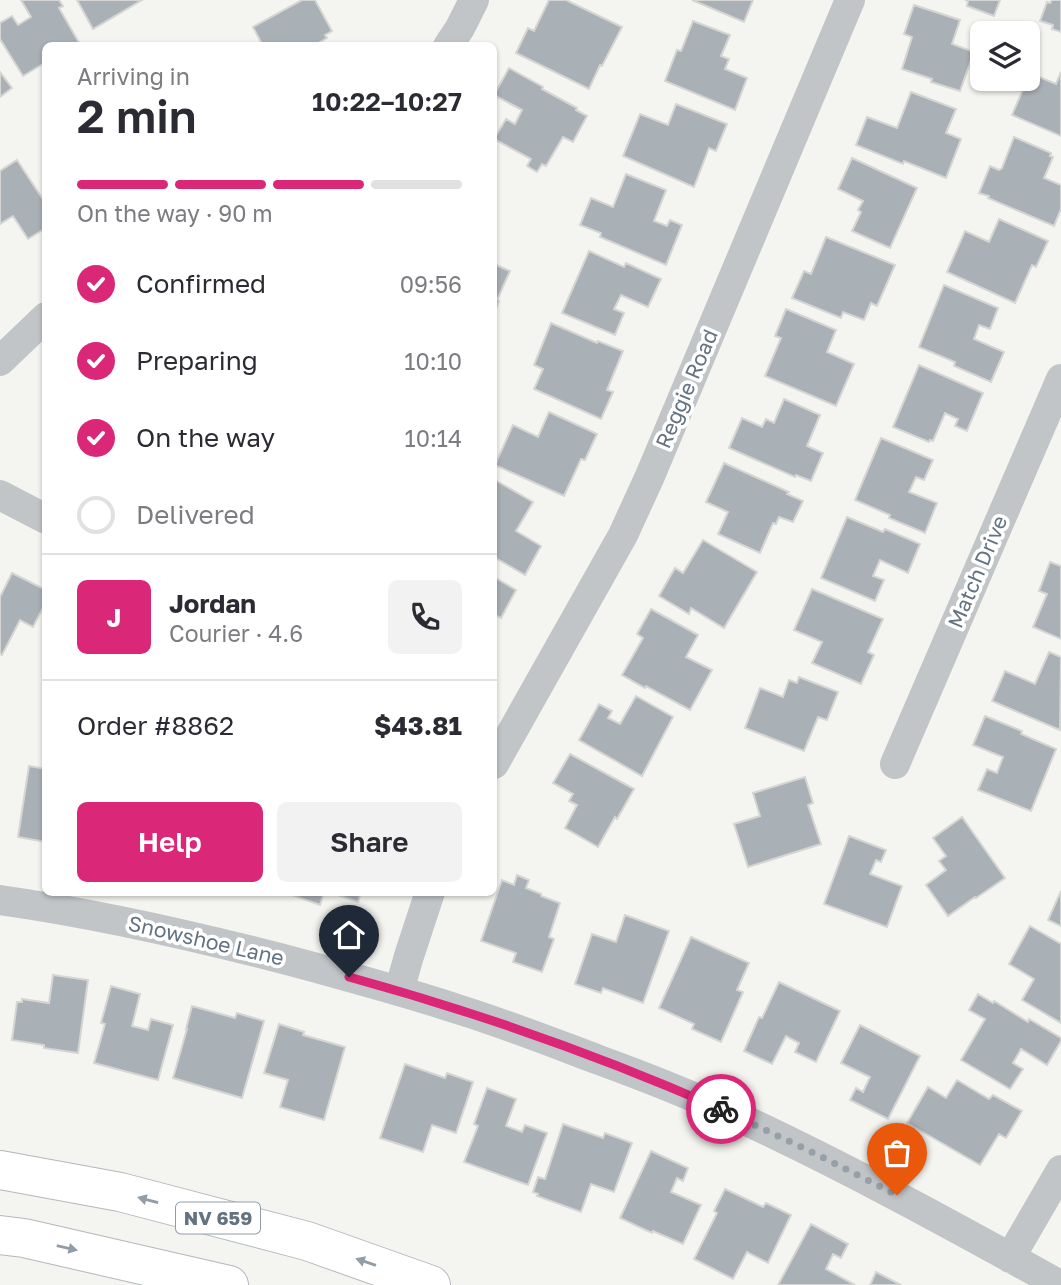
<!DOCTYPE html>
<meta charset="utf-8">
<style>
body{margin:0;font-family:"Golos Text",sans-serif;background:#f2f2f3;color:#2b2b33;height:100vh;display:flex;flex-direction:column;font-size:26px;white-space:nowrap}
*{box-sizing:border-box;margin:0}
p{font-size:23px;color:#7c7c81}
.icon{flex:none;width:38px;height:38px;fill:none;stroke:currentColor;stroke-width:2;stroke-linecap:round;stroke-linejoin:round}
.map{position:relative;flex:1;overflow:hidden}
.side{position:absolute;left:42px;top:42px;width:455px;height:854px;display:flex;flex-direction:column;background:#fff;border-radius:10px;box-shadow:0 2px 5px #0004}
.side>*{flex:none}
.buttons{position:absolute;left:970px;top:21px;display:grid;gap:14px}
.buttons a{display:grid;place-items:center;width:70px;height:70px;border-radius:10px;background:#fff;box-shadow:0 2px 5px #0004;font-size:35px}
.pin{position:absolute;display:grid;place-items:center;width:60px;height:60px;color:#fff;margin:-72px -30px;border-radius:50% 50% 50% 0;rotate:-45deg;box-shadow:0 0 7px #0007}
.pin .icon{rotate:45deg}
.courier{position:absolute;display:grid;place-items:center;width:70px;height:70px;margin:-35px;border:5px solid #db2777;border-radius:50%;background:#fff;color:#222;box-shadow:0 2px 9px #0007}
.headline em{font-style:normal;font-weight:600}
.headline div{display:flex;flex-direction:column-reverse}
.headline{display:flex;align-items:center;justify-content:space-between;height:119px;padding:0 35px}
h1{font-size:46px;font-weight:600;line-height:52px}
.bar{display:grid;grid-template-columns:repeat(4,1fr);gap:10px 7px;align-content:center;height:84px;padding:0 35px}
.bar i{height:9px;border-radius:5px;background:#e1e1e2}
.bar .current{background:#db2777}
.bar p{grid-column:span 4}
.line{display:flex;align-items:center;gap:18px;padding:0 35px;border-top:2px solid #e1e1e2}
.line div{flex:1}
.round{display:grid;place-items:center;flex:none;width:74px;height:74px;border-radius:10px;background:#f2f2f3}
ol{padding:0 35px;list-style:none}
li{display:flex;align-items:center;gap:21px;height:77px}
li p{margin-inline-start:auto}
li .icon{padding:7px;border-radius:50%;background:#db2777;color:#fff;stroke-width:4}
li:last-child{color:#7c7c81}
li i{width:38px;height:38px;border:4px solid #e1e1e2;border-radius:50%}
.cta{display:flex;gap:14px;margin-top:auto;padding:14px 35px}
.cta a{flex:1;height:80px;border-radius:10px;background:#db2777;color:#fff;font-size:28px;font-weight:600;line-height:80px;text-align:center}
.cta a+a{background:#f2f2f3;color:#2b2b33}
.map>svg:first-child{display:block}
.building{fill:#aab1b6;stroke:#d5d5d3;stroke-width:2}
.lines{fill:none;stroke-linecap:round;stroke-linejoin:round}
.primary-casing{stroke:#b4b8bc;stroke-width:40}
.minor{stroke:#c1c5c8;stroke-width:30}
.primary{stroke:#fff;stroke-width:38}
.oneway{fill:#929da7}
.done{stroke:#96a0a8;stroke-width:7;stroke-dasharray:0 12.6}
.route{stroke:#db2777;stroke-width:9}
.labels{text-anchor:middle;stroke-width:7;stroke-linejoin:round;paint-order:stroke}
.shield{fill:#fff;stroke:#929da7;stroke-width:2}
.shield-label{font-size:19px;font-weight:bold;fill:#637381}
.street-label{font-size:21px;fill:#637381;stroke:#fff}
</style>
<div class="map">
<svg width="1061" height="1285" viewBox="0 0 1061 1285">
<rect width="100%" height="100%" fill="#f4f4f0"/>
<!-- building -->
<path class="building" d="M 21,0 L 59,0 L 63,6 L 59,8 L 81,46 L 46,46 L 46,62 L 23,76 L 0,39 L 0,23 L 12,16 L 18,25 L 31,17 Z
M 77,0 L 142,0 L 93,29 Z
M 302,0 L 315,0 L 332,31 L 325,35 L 327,38 L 313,46 L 263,46 L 253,27 Z
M 549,0 L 566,0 L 622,27 L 602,66 L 600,65 L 589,89 L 516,53 L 528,28 L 534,31 Z
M 692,0 L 753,0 L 744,22 Z
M 965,0 L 1000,0 L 994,16 L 967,6 L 968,1 Z
M 1052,0 L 1061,0 L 1061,32 L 1052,29 L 1053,25 L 1040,21 L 1047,2 L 1050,3 Z
M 914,5 L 960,20 L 952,44 L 974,52 L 960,91 L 931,82 L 932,79 L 902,69 L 912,37 L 904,34 Z
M 693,21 L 730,35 L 721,56 L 729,59 L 725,69 L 747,78 L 735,110 L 665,81 L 677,50 L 681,51 Z
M 509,68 L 543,87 L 542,89 L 577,108 L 576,110 L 587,116 L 573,142 L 563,137 L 546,166 L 542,164 L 537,172 L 527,166 L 531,159 L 494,139 L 506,119 L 515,124 L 522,110 L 494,95 Z
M 0,72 L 12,88 L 0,97 Z
M 1061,72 L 1061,136 L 1012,115 L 1030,73 L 1056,84 Z
M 911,92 L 956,109 L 946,133 L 961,139 L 946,178 L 904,161 L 903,164 L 856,145 L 867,117 L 897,128 Z
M 676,104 L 727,124 L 716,151 L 709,148 L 694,187 L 623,156 L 640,114 L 668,125 Z
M 1014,137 L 1051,153 L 1050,156 L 1053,157 L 1044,178 L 1061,185 L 1061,209 L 1054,226 L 988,198 L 989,196 L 979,193 L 990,166 L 999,170 L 1002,168 Z
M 852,158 L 917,188 L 890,248 L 852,231 L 861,212 L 858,210 L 863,201 L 838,189 Z
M 17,160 L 46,204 L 46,228 L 28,239 L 13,216 L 0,224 L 0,171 Z
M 626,174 L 666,190 L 654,221 L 667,226 L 670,220 L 682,225 L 666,265 L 600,237 L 601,233 L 580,225 L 591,198 L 613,207 Z
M 999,219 L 1048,241 L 1036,267 L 1032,265 L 1015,303 L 947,272 L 965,231 L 989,242 Z
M 826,237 L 895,265 L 877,306 L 871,303 L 864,320 L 843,312 L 841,318 L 792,298 L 804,271 L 811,274 Z
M 589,251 L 624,267 L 626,263 L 661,279 L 648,307 L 621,295 L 614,309 L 624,313 L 615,335 L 562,313 Z
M 494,264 L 510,271 L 497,300 L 499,301 L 494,314 Z
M 944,285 L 998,308 L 990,329 L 979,325 L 974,339 L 1004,352 L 991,382 L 954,366 L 955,362 L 919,347 Z
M 786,309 L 836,330 L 827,352 L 854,364 L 836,406 L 765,376 L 781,338 L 775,336 Z
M 551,323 L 597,343 L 598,341 L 623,351 L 607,390 L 613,392 L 601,419 L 534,389 L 543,369 L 534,365 Z
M 919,365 L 983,393 L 967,431 L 955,426 L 958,419 L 945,413 L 933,441 L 930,440 L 929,442 L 893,427 Z
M 784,399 L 820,415 L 807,446 L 823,453 L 811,481 L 796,475 L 795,477 L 729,448 L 742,418 L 762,427 L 766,419 L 774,423 Z
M 549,412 L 597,434 L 585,460 L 581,459 L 564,496 L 495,465 L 513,425 L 538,437 Z
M 881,438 L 933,460 L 924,480 L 916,477 L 909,492 L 937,503 L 925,533 L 889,518 L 890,515 L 855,500 Z
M 724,463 L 789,492 L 787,494 L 803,501 L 793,522 L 779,517 L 776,524 L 773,523 L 760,553 L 718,534 L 728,512 L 706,502 Z
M 495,480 L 533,502 L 516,531 L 541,546 L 525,575 L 494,557 L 494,482 Z
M 847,517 L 883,532 L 885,529 L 920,544 L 908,573 L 880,560 L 873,576 L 884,580 L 875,601 L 821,578 Z
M 703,540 L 757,572 L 724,628 L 691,608 L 689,614 L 659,596 L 675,568 L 683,573 Z
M 1050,562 L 1061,566 L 1061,639 L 1033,627 L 1047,594 L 1039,591 Z
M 12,573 L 46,590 L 46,602 L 33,627 L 20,620 L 2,655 L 0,654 L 0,597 Z
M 494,577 L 516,590 L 501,618 L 494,614 Z
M 812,589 L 883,619 L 868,652 L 874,655 L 861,684 L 812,663 L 822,642 L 794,630 Z
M 651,609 L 698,635 L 686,657 L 712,670 L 690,710 L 646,686 L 645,688 L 622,675 L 643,638 L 637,634 Z
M 1049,652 L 1061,657 L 1060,730 L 992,701 L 1005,671 L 1035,684 Z
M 799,677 L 838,692 L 827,720 L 818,717 L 804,751 L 745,728 L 760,688 L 783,697 L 789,680 L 797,683 Z
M 636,696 L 673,717 L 642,776 L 579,740 L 599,704 L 612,711 L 608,718 L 620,724 Z
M 985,716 L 1022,731 L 1021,734 L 1056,749 L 1031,811 L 978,790 L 987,769 L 997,773 L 1003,757 L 973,745 Z
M 570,754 L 634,789 L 617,819 L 615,817 L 598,847 L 565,828 L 577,805 L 569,801 L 573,794 L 553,783 Z
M 29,766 L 46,769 L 46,842 L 18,837 Z
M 805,777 L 813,803 L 808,805 L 821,844 L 748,867 L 734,824 L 760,816 L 753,793 Z
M 962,817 L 1005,878 L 976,898 L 975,897 L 948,916 L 926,885 L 946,870 L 939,861 L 946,856 L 933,838 Z
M 849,836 L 886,850 L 881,862 L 876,860 L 870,874 L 902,886 L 887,927 L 824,904 Z
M 517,875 L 529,880 L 526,888 L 541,894 L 541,896 L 560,903 L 549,937 L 554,939 L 542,972 L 513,962 L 516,953 L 481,941 L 502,880 L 514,885 Z
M 1061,891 L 1061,926 L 1048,920 Z
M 293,892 L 324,892 L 320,905 L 292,895 Z
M 329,892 L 361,892 L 358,902 Z
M 625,915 L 669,931 L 643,1003 L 603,988 L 601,993 L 575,984 L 592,934 L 616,942 Z
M 1030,926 L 1061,944 L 1061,1023 L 1022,1000 L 1034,979 L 1009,964 Z
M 691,937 L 749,963 L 737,990 L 743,992 L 721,1042 L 692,1029 L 694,1024 L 659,1008 Z
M 53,975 L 88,980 L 78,1053 L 44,1048 L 44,1045 L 12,1040 L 17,1002 L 22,1002 L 22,999 L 49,1003 Z
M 779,982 L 840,1011 L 816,1062 L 795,1052 L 799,1043 L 786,1036 L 772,1064 L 744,1051 L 759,1017 L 762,1018 Z
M 111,986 L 140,994 L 132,1026 L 148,1030 L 151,1019 L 173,1025 L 158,1080 L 94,1063 L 105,1024 L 101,1023 Z
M 978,994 L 993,1003 L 994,1001 L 1028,1022 L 1029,1019 L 1061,1038 L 1061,1041 L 1047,1065 L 1021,1049 L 1013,1063 L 1023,1069 L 1010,1089 L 961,1060 L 985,1019 L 969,1010 Z
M 192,1006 L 235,1018 L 237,1013 L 264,1021 L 242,1098 L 173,1078 L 187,1029 L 186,1029 Z
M 279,1024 L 304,1032 L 303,1035 L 345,1047 L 324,1120 L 280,1107 L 288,1080 L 264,1073 Z
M 860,1025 L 920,1056 L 888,1119 L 850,1100 L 856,1088 L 863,1092 L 870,1077 L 841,1063 Z
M 405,1064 L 445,1078 L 447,1073 L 473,1082 L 456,1133 L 432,1125 L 423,1152 L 380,1138 Z
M 957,1080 L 989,1099 L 993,1095 L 1022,1111 L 1006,1138 L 999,1134 L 980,1165 L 907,1123 L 928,1087 L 946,1098 Z
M 487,1088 L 516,1099 L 506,1126 L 522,1132 L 525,1125 L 547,1133 L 528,1185 L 464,1162 L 478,1126 L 474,1124 Z
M 563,1124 L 603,1138 L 605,1133 L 632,1143 L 614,1192 L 591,1184 L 581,1212 L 537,1196 L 538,1194 L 533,1192 L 538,1177 L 545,1179 Z
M 651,1151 L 688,1168 L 683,1181 L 677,1178 L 671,1192 L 701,1205 L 683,1244 L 653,1231 L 652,1233 L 620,1218 Z
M 725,1189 L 763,1207 L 766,1203 L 791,1215 L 768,1263 L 747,1252 L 733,1279 L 694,1259 L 717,1213 L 714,1211 Z
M 811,1224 L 848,1244 L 841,1258 L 833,1254 L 826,1269 L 855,1285 L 778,1285 Z
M 876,1272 L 901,1285 L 870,1285 Z"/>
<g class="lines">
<defs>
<path id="primary" d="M 0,1170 L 120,1192 L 307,1241 L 431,1285
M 0,1235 L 24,1238 L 229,1285"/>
</defs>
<!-- primary casing -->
<use href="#primary" class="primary-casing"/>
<!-- minor -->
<path class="minor" d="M 448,46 L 460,28 L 474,0
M 0,361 L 46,317
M 0,495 L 46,519
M 494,764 L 623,535 L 650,476 L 850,0
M 895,764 L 1061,379
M 0,900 C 107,915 213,940 317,968 C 363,981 409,993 454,1008 C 503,1023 551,1042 599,1060 C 640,1075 681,1091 721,1109 C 837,1162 948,1223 1060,1285
M 399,991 L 409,956 L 430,892
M 1010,1258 L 1061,1170"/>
<!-- primary -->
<use href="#primary" class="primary"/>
</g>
<!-- one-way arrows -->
<defs><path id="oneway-solid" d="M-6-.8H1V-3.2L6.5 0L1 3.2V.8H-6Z" transform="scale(1.75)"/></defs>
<g class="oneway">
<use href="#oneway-solid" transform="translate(148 1200) rotate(-165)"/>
<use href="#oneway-solid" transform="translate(67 1248) rotate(13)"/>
<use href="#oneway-solid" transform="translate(366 1262) rotate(-161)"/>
</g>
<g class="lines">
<!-- done -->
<path class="done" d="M 721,1109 L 816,1154 L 897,1195"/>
<!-- route -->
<path class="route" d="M 349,977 C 476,1012 601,1056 721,1109"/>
</g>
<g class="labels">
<!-- shield labels -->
<rect class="shield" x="176" y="1202.5" width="84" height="31" rx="5"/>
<g class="shield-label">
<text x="218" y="1225">NV 659</text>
</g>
<!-- street labels -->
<g class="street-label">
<text transform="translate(687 389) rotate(-67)" y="7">Reggie Road</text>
<text transform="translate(978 572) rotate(-67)" y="7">Match Drive</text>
<text transform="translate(206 941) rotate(13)" y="7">Snowshoe Lane</text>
</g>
</g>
</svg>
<div class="buttons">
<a><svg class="icon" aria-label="layers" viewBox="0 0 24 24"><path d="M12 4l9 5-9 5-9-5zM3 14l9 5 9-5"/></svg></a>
</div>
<div class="pin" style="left:897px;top:1195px;background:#ea580c"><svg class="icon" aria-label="bag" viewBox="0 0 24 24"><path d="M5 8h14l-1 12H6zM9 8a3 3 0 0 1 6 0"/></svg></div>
<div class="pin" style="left:349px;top:977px;background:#1f2937"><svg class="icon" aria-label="home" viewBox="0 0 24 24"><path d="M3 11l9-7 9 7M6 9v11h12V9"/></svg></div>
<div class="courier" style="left:721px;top:1109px"><svg class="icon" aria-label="bike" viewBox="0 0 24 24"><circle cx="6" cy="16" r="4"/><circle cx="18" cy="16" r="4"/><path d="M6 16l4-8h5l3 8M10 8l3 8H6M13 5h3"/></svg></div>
<section class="side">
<div class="headline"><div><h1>2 min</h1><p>Arriving in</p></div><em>10:22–10:27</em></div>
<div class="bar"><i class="current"></i><i class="current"></i><i class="current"></i><i></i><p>On the way · 90 m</p></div>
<ol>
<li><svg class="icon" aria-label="check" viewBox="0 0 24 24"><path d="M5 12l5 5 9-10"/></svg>Confirmed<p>09:56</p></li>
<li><svg class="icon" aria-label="check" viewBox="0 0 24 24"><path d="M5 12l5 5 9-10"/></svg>Preparing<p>10:10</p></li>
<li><svg class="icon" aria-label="check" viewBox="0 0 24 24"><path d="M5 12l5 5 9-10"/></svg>On the way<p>10:14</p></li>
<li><i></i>Delivered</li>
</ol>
<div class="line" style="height:126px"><b class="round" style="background:#db2777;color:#fff">J</b><div><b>Jordan</b><p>Courier · 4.6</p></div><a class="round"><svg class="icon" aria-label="phone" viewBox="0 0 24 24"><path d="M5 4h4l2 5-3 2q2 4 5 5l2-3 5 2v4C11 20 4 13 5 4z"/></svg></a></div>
<div class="line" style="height:91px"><div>Order #8862</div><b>$43.81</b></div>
<div class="cta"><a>Help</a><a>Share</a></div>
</section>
</div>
